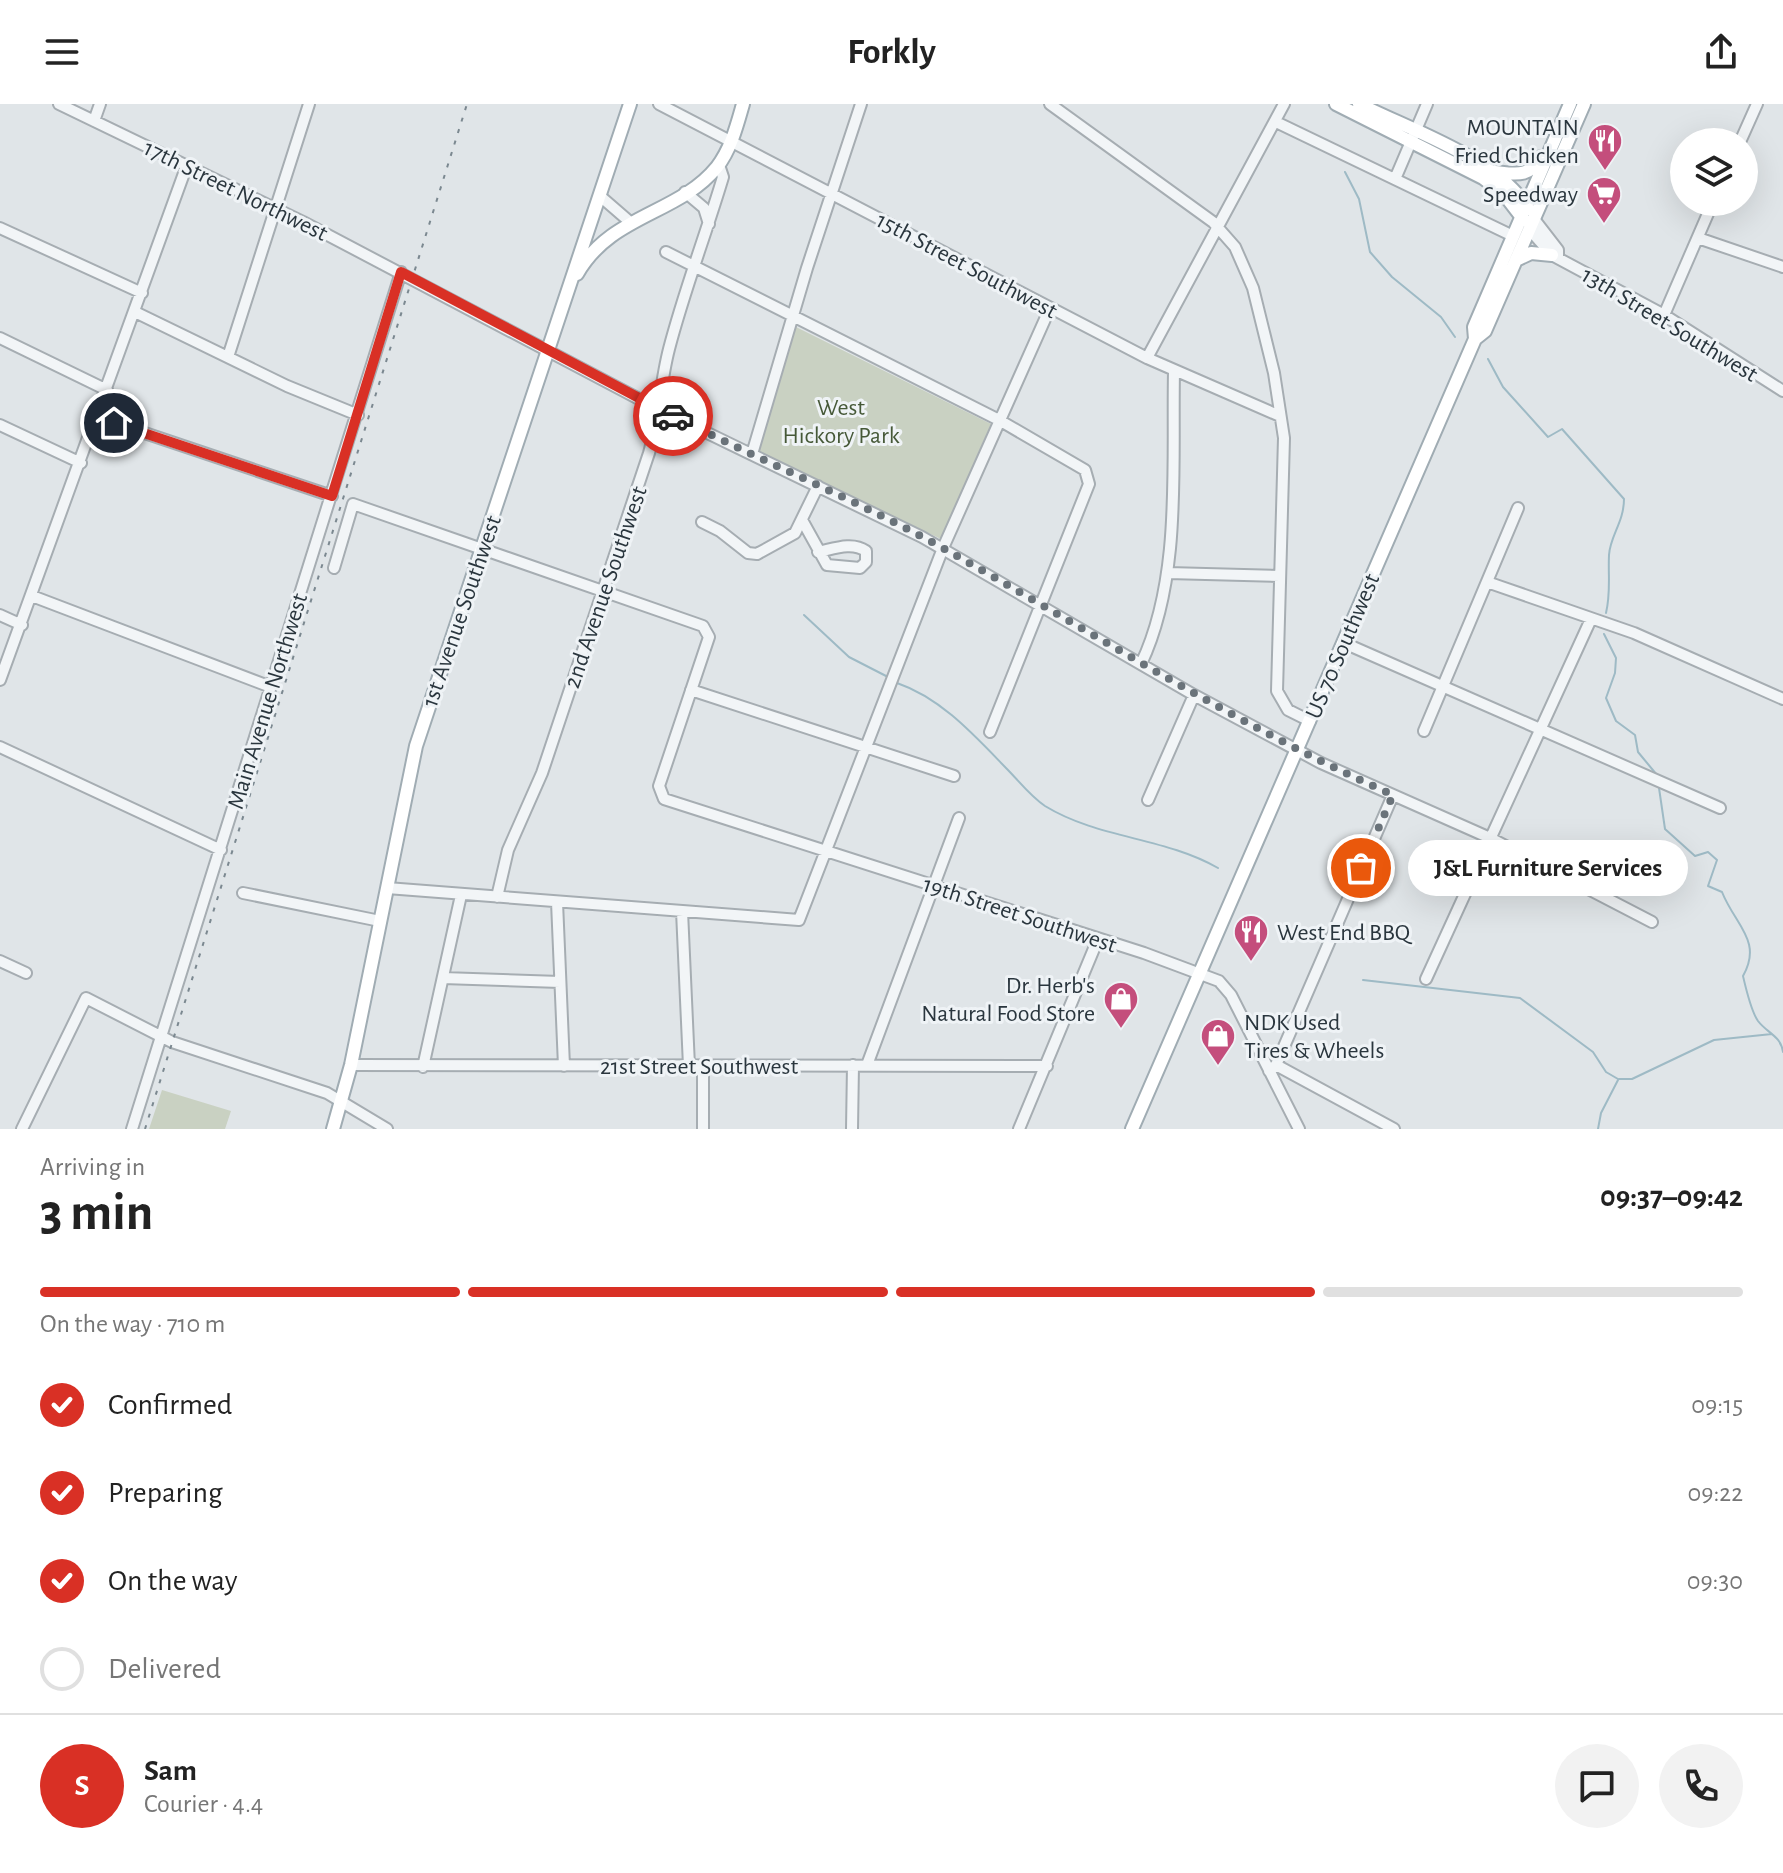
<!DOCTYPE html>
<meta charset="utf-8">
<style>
body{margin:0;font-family:"Alegreya Sans",sans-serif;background:#f2f2f2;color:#222;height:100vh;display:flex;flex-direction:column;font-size:30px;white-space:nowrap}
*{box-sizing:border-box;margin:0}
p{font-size:26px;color:#767676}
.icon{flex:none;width:44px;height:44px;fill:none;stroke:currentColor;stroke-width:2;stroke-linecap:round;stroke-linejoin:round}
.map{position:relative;height:1025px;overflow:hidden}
.sheet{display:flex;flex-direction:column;background:#fff;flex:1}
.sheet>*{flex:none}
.tools{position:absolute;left:1670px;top:24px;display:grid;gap:16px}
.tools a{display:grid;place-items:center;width:88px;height:88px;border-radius:50%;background:#fff;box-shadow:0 8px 32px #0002;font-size:40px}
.pin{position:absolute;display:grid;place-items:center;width:68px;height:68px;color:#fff;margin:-34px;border:4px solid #fff;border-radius:50%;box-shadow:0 2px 8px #0007}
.courier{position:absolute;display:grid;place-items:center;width:80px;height:80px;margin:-40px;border:6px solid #d93025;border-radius:50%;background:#fff;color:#222;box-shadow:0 2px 10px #0007}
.bubble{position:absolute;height:56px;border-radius:28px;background:#fff;box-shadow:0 8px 32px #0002;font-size:26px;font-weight:600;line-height:56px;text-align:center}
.summary em{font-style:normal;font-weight:600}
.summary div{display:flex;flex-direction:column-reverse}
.summary{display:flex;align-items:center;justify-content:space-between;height:136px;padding:0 40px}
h1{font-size:52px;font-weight:600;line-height:60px}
.bar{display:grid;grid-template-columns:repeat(4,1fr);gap:12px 8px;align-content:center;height:96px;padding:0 40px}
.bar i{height:10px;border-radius:6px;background:#e0e0e0}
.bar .selected{background:#d93025}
.bar p{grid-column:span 4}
.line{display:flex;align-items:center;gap:20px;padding:0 40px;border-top:2px solid #e0e0e0}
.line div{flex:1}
.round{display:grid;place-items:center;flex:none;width:84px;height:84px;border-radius:42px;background:#f2f2f2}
ol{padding:0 40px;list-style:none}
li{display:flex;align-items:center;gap:24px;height:88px}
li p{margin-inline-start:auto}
li .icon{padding:8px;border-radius:50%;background:#d93025;color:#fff;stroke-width:4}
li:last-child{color:#767676}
li i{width:44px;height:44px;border:4px solid #e0e0e0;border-radius:50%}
header{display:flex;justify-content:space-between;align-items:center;height:104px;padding:0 40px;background:#fff;font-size:36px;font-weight:600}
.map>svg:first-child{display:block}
.green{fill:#c9d1c2}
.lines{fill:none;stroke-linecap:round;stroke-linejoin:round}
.stream{stroke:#9ebac5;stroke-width:2}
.minor-casing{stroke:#a6adb2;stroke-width:14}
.major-casing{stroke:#a0acb3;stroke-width:16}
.minor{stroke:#f2f5f7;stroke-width:10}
.major{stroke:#fff;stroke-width:12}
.rail{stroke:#7b8890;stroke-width:2;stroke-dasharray:4 8;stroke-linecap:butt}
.done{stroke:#6a737a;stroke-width:8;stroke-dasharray:0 14.4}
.route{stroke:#d93025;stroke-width:10}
.labels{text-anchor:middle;stroke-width:6;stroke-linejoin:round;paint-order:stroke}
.poi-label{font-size:24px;fill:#2a363e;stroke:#eff3f6;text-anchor:end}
.street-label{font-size:24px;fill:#2a363e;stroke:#eff3f6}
.park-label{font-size:24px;fill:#465938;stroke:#eff3f6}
</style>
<header><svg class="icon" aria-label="menu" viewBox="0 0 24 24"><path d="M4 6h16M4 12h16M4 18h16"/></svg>Forkly<svg class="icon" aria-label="share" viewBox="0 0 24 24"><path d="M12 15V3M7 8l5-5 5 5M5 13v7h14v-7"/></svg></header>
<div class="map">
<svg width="1783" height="1025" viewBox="0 0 1783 1025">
<rect width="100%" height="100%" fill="#e0e5e8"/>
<!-- green -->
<path class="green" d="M 794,222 L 991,320 L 941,435 L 758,348 Z
M 162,986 L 231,1007 L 225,1025 L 149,1025 Z"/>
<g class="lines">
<!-- stream -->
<path class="stream" d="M 1345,68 L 1359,95 L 1370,148 L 1392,173 L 1441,213 L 1455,233
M 1488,255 L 1503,283 L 1548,333 L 1562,325 L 1624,395 C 1624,418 1610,432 1609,451 C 1608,472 1611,488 1606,509
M 804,511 L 849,553 L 888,573
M 1604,530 L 1616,554 L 1615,569 L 1606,594 L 1616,617 L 1635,631 L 1638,648 L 1657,671
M 897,579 C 941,594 974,631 1006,664 C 1019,677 1030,692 1045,702 C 1099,735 1164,733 1218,764
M 1659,684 L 1665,725 L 1695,752 L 1708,748 L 1717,756 L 1708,782 L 1722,788 C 1735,821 1763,837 1743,872 C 1746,885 1751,907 1758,917 C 1767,929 1781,932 1783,948
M 1363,876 L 1520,894 L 1593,948 L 1606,968 L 1618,975
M 1619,975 L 1632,975 L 1714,936 L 1772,930
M 1598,1025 L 1601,1009 L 1618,976"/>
<defs>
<path id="minor" d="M 59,0 L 303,118 L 660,306 L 922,433 L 1194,591 L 1321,659 L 1490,734 L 1652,818
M 659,0 L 1147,254 L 1280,312
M 1050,0 L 1213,118 L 1235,143 L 1253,184 L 1274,269 L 1284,334 L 1277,587 L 1288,606 L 1310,617
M 94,17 L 100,0
M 1276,18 L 1513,132
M 1740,38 L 1757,0
M 1395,75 L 1427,0
M 685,88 L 704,104 L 709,120
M 600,92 L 630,118
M 1534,115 L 1558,146 L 1558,152
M 0,124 L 142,189
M 1529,125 L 1552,151 L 1664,211 L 1783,287
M 1698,134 L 1783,163
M 666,148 L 999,316 L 1085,366 L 1089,380 L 990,628
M 135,208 L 287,282 L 358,311
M 1664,211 L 1713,98
M 0,234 L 107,286
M 228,253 L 309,0
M 1147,254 L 1284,0
M 97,313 L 332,392
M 0,321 L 81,359
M 752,350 L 807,164 L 861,0
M 802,416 L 827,461 L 860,464 L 866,458 L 866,447 C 852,437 833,445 818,448
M 702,418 L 720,427 L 748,449 L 757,450 L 795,429 L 818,382
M 334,464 L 353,400 L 703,522 L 709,533 L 659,682 L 664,695 L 1144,849 L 1219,877 L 1231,891 L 1299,1025
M 1168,469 L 1280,472
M 1487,478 L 1634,529 L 1783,595
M 32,492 L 271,583
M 0,511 L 22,521
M 1344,539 L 1720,704
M 1141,560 C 1182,474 1172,361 1174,268
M 0,576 L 187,61
M 691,586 L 954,672
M 1424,627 L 1518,404
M 0,643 L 221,746
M 1148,696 L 1194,591
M 387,784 L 799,816 L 943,444 L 1050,204
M 243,789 L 380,817
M 497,793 L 508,746 L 542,669 L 649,349 C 659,314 660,280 669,245 C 684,187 706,130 723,73 L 719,61
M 557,798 L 564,962
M 682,807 L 689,962
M 0,857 L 26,869
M 443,874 L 560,878
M 1426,875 L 1591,515
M 351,961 L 1047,962
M 867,961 L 959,714
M 1276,961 L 1394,1025
M 423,963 L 461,791
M 1269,967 L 1276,961 L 1393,691
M 22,1025 L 86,894 L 172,938 L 327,989 L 387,1025
M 132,1025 L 401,168
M 703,1025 L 703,961
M 852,1025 L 853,961
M 1019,1025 L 1098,835"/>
<path id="major" d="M 1336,0 L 1483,74 L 1504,90 L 1524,116
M 1359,0 C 1410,26 1499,55 1528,105
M 1495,68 C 1516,70 1529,74 1541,53
M 1516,156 L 1531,149 L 1552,151
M 577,170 C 611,110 678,111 717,63 C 731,45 737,21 743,0
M 1475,235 L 1474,223 L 1570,0
M 333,1025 L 351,961 L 416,642 L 630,0
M 1132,1025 L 1475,235 L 1485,227 L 1584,0"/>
</defs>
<!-- minor casing -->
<use href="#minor" class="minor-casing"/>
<!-- major casing -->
<use href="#major" class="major-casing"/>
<!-- minor -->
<use href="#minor" class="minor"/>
<!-- major -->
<use href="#major" class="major"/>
<!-- rail -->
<path class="rail" d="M 145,1025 L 467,0"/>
</g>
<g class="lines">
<!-- done -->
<path class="done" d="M 673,312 C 762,357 854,395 941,443 C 1091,527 1236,621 1393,691 L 1361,764"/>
<!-- route -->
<path class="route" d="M 114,319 L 332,392 L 401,168 L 673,312"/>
</g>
<!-- icons -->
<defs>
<symbol id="restaurant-pin" viewBox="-11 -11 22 30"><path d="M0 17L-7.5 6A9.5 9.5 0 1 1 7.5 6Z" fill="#c44e7c" stroke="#eff3f6"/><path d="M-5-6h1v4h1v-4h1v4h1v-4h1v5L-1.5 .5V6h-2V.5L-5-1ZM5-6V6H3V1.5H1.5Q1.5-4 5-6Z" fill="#fff"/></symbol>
<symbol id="supermarket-pin" viewBox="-11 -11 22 30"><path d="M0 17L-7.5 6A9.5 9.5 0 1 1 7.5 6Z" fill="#c44e7c" stroke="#eff3f6"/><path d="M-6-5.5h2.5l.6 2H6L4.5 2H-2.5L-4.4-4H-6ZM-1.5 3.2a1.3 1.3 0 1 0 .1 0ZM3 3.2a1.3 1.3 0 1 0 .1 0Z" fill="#fff"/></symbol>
<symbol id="shop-pin" viewBox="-11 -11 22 30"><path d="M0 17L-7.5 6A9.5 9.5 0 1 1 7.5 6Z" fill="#c44e7c" stroke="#eff3f6"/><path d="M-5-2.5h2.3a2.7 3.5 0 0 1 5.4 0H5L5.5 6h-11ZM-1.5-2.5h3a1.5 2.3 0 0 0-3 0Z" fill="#fff"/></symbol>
</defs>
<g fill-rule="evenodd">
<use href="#restaurant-pin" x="1585" y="17" width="40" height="54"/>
<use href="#supermarket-pin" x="1584" y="70" width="40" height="54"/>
<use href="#restaurant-pin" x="1231" y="808" width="40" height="54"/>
<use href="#shop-pin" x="1101" y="875" width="40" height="54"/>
<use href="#shop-pin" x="1198" y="912" width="40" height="54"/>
</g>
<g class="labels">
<!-- poi labels -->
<g class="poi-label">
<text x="1579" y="31">MOUNTAIN<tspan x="1579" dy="28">Fried Chicken</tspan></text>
<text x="1578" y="98">Speedway</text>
<text x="1277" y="836" text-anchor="start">West End BBQ</text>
<text x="1095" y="889">Dr. Herb's<tspan x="1095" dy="28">Natural Food Store</tspan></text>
<text x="1244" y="926" text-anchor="start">NDK Used<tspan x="1244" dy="28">Tires &amp; Wheels</tspan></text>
</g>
<!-- street labels -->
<g class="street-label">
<text transform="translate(236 86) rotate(26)" y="8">17th Street Northwest</text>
<text transform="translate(967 161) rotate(28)" y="8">15th Street Southwest</text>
<text transform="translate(1670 220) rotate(31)" y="8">13th Street Southwest</text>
<text transform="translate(605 483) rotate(-71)" y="8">2nd Avenue Southwest</text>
<text transform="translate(461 507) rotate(-71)" y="8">1st Avenue Southwest</text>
<text transform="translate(1342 542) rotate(-67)" y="8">US 70 Southwest</text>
<text transform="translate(267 597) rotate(-73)" y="8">Main Avenue Northwest</text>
<text transform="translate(1020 810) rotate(18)" y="8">19th Street Southwest</text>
<text x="699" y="970">21st Street Southwest</text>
</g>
<!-- park labels -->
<g class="park-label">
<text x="841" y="311">West<tspan x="841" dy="28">Hickory Park</tspan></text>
</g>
</g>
</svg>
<div class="tools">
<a><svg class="icon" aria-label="layers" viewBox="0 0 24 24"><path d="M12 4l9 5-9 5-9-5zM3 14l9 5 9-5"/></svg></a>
</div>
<div class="pin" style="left:1361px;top:764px;background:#ea580c"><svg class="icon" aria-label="bag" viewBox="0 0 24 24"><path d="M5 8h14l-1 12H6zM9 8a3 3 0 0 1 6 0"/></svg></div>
<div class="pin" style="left:114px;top:319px;background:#1f2937"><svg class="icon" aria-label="home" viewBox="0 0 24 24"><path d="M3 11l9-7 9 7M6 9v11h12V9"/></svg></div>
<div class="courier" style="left:673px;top:312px"><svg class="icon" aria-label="car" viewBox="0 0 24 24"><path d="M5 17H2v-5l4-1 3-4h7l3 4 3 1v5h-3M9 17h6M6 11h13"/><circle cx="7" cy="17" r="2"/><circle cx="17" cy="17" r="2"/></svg></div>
<div class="bubble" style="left:1408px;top:736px;width:280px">J&amp;L Furniture Services</div>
</div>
<section class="sheet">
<div class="summary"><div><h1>3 min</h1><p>Arriving in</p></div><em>09:37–09:42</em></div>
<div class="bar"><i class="selected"></i><i class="selected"></i><i class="selected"></i><i></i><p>On the way · 710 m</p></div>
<ol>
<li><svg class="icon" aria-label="check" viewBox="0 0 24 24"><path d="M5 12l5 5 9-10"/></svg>Confirmed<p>09:15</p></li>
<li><svg class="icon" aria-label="check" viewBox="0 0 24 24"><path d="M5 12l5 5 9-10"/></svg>Preparing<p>09:22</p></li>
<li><svg class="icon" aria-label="check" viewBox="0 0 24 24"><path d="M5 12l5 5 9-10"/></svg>On the way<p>09:30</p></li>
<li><i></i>Delivered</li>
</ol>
<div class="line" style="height:144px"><b class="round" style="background:#d93025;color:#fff">S</b><div><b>Sam</b><p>Courier · 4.4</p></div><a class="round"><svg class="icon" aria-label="chat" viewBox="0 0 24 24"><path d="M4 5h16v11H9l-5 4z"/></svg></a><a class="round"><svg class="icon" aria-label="phone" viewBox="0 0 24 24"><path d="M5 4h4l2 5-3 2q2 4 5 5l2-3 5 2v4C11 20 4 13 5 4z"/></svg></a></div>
</section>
